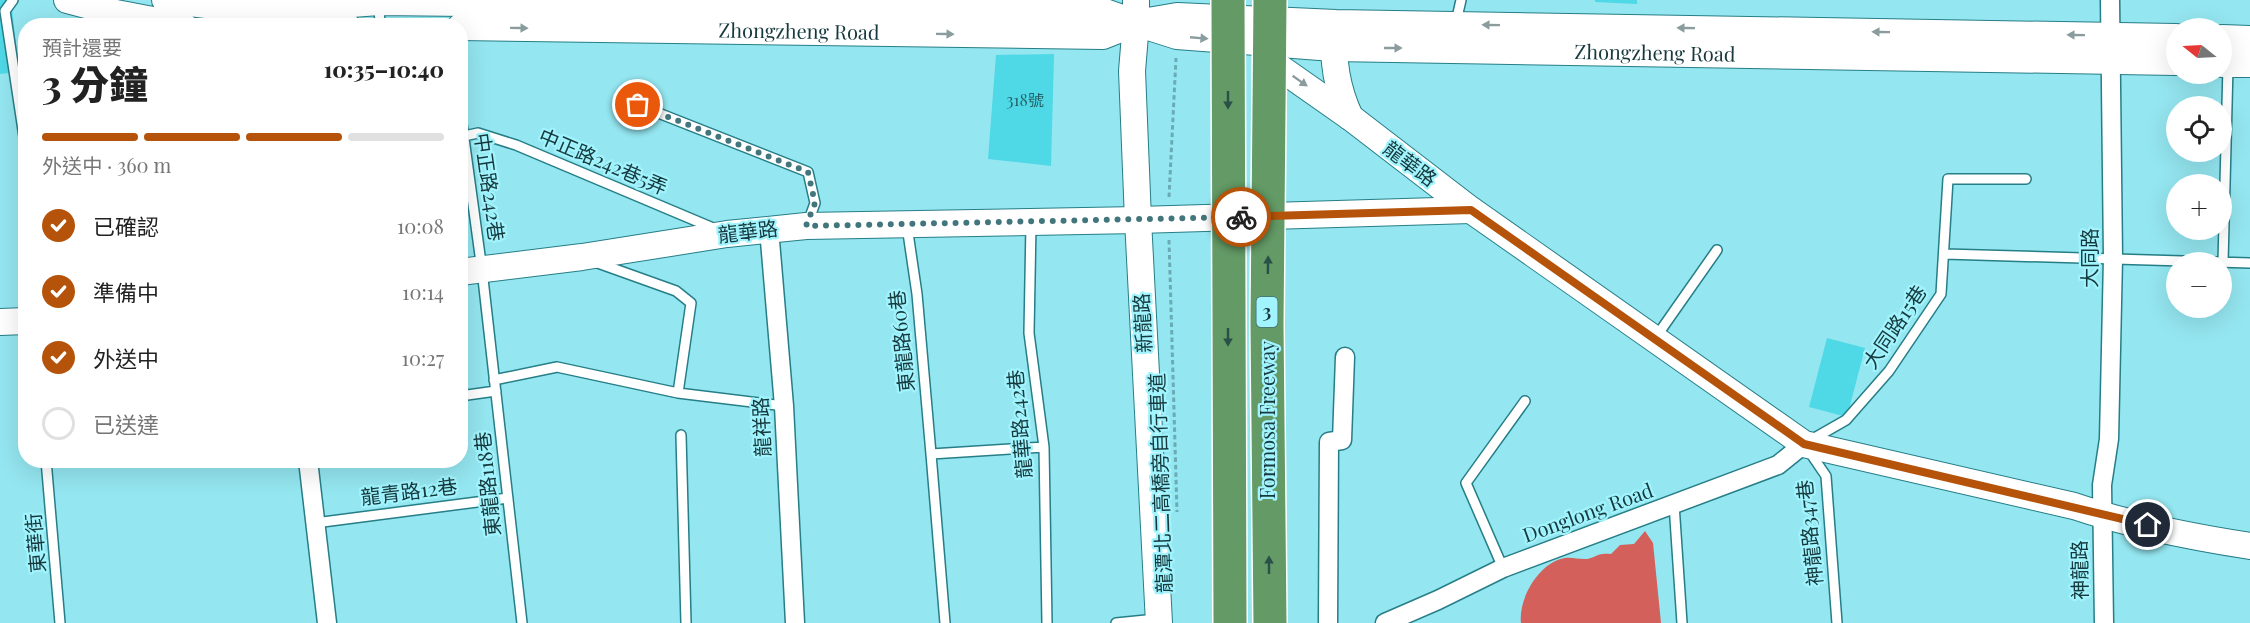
<!DOCTYPE html>
<html lang="zh-TW">
<meta charset="utf-8">
<style>
body{margin:0;font-family:"Playfair Display","Noto Sans TC",serif;background:#f2f2f2;color:#222;height:100vh;display:flex;flex-direction:column;font-size:22px;white-space:nowrap}
*{box-sizing:border-box;margin:0}
p{font-size:20px;color:#767676}
.icon{flex:none;width:33px;height:33px;fill:none;stroke:currentColor;stroke-width:2;stroke-linecap:round;stroke-linejoin:round}
.map{position:relative;flex:1;overflow:hidden}
.side{position:absolute;left:18px;top:18px;width:450px;height:450px;display:flex;flex-direction:column;background:#fff;border-radius:24px;box-shadow:0 6px 24px #0002}
.side>*{flex:none}
.needle{width:39px;rotate:288deg}
.tools{position:absolute;left:2166px;top:18px;display:grid;gap:12px}
.tools a{display:grid;place-items:center;width:66px;height:66px;border-radius:50%;background:#fff;box-shadow:0 6px 24px #0002;font-size:30px}
.pin{position:absolute;display:grid;place-items:center;width:51px;height:51px;color:#fff;margin:-26px;border:3px solid #fff;border-radius:50%;box-shadow:0 2px 6px #0007}
.courier{position:absolute;display:grid;place-items:center;width:60px;height:60px;margin:-30px;border:4px solid #b45309;border-radius:50%;background:#fff;color:#222;box-shadow:0 2px 8px #0007}
.summary em{font-style:normal;font-weight:800}
.summary div{display:flex;flex-direction:column-reverse}
.summary{display:flex;align-items:center;justify-content:space-between;height:102px;padding:0 24px}
h1{font-size:39px;font-weight:800;line-height:45px}
.bar{display:grid;grid-template-columns:repeat(4,1fr);gap:9px 6px;align-content:center;height:72px;padding:0 24px}
.bar i{height:8px;border-radius:4px;background:#e0e0e0}
.bar .on{background:#b45309}
.bar p{grid-column:span 4}
ol{padding:0 24px;list-style:none}
li{display:flex;align-items:center;gap:18px;height:66px}
li p{margin-inline-start:auto}
li .icon{padding:6px;border-radius:50%;background:#b45309;color:#fff;stroke-width:4}
li:last-child{color:#767676}
li i{width:33px;height:33px;border:3px solid #e0e0e0;border-radius:50%}
.map>svg:first-child{display:block}
.water{fill:#d3605a}
.building{fill:#4fd8e6}
.lines{fill:none;stroke-linecap:round;stroke-linejoin:round}
.lane-casing{stroke:#267e87;stroke-width:12}
.street-casing{stroke:#267e87;stroke-width:21}
.secondary-casing{stroke:#267e87;stroke-width:28}
.path{stroke:#6aacb4;stroke-width:3;stroke-dasharray:4.5 3;stroke-linecap:butt}
.lane{stroke:#fff;stroke-width:9}
.street{stroke:#fff;stroke-width:18}
.secondary{stroke:#fff;stroke-width:26}
.highway-bridge-casing{stroke:#fff;stroke-width:36;stroke-linecap:butt}
.highway-bridge{stroke:#639a65;stroke-width:33}
.oneway{fill:#8a9c9e}
.oneway2{fill:#295147}
.done{stroke:#42767c;stroke-width:6;stroke-dasharray:0 10.8}
.route{stroke:#b45309;stroke-width:8}
.labels{text-anchor:middle;stroke-width:4.5;stroke-linejoin:round;paint-order:stroke}
.number-label{font-size:16px;fill:#246167}
.shield{fill:#a1f4fd;stroke:#407177;stroke-width:1.5}
.shield-label{font-size:18px;font-weight:bold;fill:#16393d}
.street-label{font-size:20px;fill:#16393d;stroke:#a1f4fd}
</style>
<div class="map">
<svg width="2250" height="623" viewBox="0 0 2250 623">
<rect width="100%" height="100%" fill="#94e6f0"/>
<!-- water -->
<path class="water" d="M 1645,531 L 1653,543 L 1661,623 L 1521,623 C 1518,599 1539,562 1565,558 C 1571,557 1578,559 1584,559 C 1595,559 1596,552 1611,554 L 1620,545 L 1634,544 Z"/>
<!-- building -->
<path class="building" d="M 0,0 L 11,0 L 19,72 L 0,74 Z
M 1595,0 L 1637,0 L 1637,4 L 1595,2 Z
M 1054,54 L 1051,166 L 988,159 L 996,55 Z
M 1827,338 L 1865,348 L 1847,417 L 1809,407 Z"/>
<g class="lines">
<defs>
<path id="lane" d="M 13,0 L 5,11 L 26,150
M 379,4 L 380,26
M 1456,22 L 1461,0
M 638,105 L 808,172 L 815,203 L 807,225
M 460,109 L 482,270 L 522,623
M 464,136 L 478,133 L 516,145 L 713,228
M 1031,224 L 1029,333 L 1044,447 L 1047,623
M 907,226 L 917,294 L 931,454 L 1044,447
M 1945,254 L 2250,263
M 595,262 L 676,291 L 691,303 L 678,393
M 2223,262 L 2228,66
M 1656,337 L 1717,250
M 494,380 L 557,367 L 678,393 L 784,406
M 460,396 L 496,391
M 681,435 L 686,623
M 1811,440 L 1846,420 L 1889,371 L 1941,294 L 1948,179 L 2026,179
M 1809,451 L 1826,476 L 1837,623
M 931,454 L 945,623
M 46,460 L 60,623
M 1674,504 L 1682,623
M 315,523 L 508,498
M 1503,568 L 1466,483 L 1525,401
M 1116,623 L 1156,619"/>
<path id="street" d="M 769,229 L 784,406 L 795,623
M 308,460 L 327,623
M 1328,623 L 1329,442 L 1342,440 L 1345,357
M 1385,623 L 1438,600 L 1503,568 L 1778,465 L 1804,444
M 2104,623 L 2102,485 L 2109,439 L 2113,258 L 2110,0"/>
<g id="secondary">
<path d="M 67,0 L 116,13 L 184,26"/>
<path d="M 165,0 L 256,11 L 379,2 L 1028,10 L 1105,12 L 1136,23 L 1177,16 L 1336,23 L 2176,37"/>
<path d="M 1136,0 L 1136,23 L 1132,71 L 1138,220 L 1159,623"/>
<path d="M 337,26 L 347,26"/>
<path id="s1" d="M 460,27 L 1103,36 L 1136,23 L 1177,36 L 1333,48 L 2176,62"/>
<path d="M 1335,30 C 1332,61 1337,89 1350,117"/>
<path d="M 2222,38 L 2250,39"/>
<path d="M 1264,46 L 1270,61 L 1350,117 L 1471,210 L 1804,444 L 2074,506 C 2130,525 2192,537 2250,546"/>
<path d="M 2222,64 L 2250,64"/>
<path d="M 460,272 L 582,257 L 727,234 L 806,226 L 1138,220 L 1471,210"/>
<path d="M 0,322 L 26,321"/>
</g>
</defs>
<!-- lane casing -->
<use href="#lane" class="lane-casing"/>
<!-- street casing -->
<use href="#street" class="street-casing"/>
<!-- secondary casing -->
<use href="#secondary" class="secondary-casing"/>
<!-- path -->
<path class="path" d="M 1169,197 L 1176,58
M 1169,240 L 1177,512"/>
<!-- lane -->
<use href="#lane" class="lane"/>
<!-- street -->
<use href="#street" class="street"/>
<!-- secondary -->
<use href="#secondary" class="secondary"/>
<defs>
<path id="highway-bridge" d="M 1228,0 L 1230,623
M 1270,623 L 1267,324 L 1270,0"/>
</defs>
<!-- highway-bridge casing -->
<use href="#highway-bridge" class="highway-bridge-casing"/>
<!-- highway-bridge -->
<use href="#highway-bridge" class="highway-bridge"/>
</g>
<!-- one-way arrows -->
<defs><path id="oneway-solid" d="M-6-.8H1V-3.2L6.5 0L1 3.2V.8H-6Z" transform="scale(1.5)"/></defs>
<g class="oneway">
<use href="#oneway-solid" transform="translate(1491 25) rotate(-179)"/>
<use href="#oneway-solid" transform="translate(519 28) rotate(1)"/>
<use href="#oneway-solid" transform="translate(1686 28) rotate(-179)"/>
<use href="#oneway-solid" transform="translate(1881 32) rotate(-179)"/>
<use href="#oneway-solid" transform="translate(945 34) rotate(1)"/>
<use href="#oneway-solid" transform="translate(2076 35) rotate(-179)"/>
<use href="#oneway-solid" transform="translate(1199 38) rotate(5)"/>
<use href="#oneway-solid" transform="translate(1393 48)"/>
<use href="#oneway-solid" transform="translate(1300 81) rotate(35)"/>
</g>
<g class="oneway2">
<use href="#oneway-solid" transform="translate(1228 100) rotate(90)"/>
<use href="#oneway-solid" transform="translate(1268 265) rotate(-89)"/>
<use href="#oneway-solid" transform="translate(1228 337) rotate(90)"/>
<use href="#oneway-solid" transform="translate(1269 565) rotate(-90)"/>
</g>
<g class="lines">
<!-- done -->
<path class="done" d="M 638,105 L 808,172 L 815,203 L 806,226 L 1241,217"/>
<!-- route -->
<path class="route" d="M 1241,217 L 1471,210 L 1804,444 L 2148,525"/>
</g>
<g class="labels">
<!-- number labels -->
<g class="number-label">
<text x="1025" y="106">318號</text>
</g>
<!-- shield labels -->
<rect class="shield" x="1256.5" y="297" width="21" height="30" rx="4.5"/>
<g class="shield-label">
<text x="1267" y="318">3</text>
</g>
<!-- street labels -->
<g class="street-label">
<text dy="7" stroke="none"><textPath href="#s1" startOffset="339">Zhongzheng Road</textPath></text>
<text dy="7" stroke="none"><textPath href="#s1" startOffset="1200">Zhongzheng Road</textPath></text>
<text transform="translate(603 162) rotate(23)" y="7">中正路242巷5弄</text>
<text transform="translate(1410 164) rotate(37)" y="7">龍華路</text>
<text transform="translate(489 187) rotate(82)" y="7">中正路242巷</text>
<text transform="translate(748 232) rotate(-7)" y="7">龍華路</text>
<text transform="translate(2090 258) rotate(-90)" y="7">大同路</text>
<text transform="translate(1143 323) rotate(-93)" y="7">新龍路</text>
<text transform="translate(1895 327) rotate(-56)" y="7">大同路15巷</text>
<text transform="translate(902 341) rotate(-96)" y="7">東龍路60巷</text>
<text transform="translate(1268 420) rotate(-90)" y="7">Formosa Freeway</text>
<text transform="translate(1020 424) rotate(-95)" y="7">龍華路242巷</text>
<text transform="translate(762 427) rotate(-93)" y="7">龍祥路</text>
<text transform="translate(1161 483) rotate(-92)" y="7">龍潭北二高橋旁自行車道</text>
<text transform="translate(488 484) rotate(-96)" y="7">東龍路118巷</text>
<text transform="translate(409 492) rotate(-7)" y="7">龍青路12巷</text>
<text transform="translate(1588 513) rotate(-20)" y="7">Donglong Road</text>
<text transform="translate(1810 533) rotate(-96)" y="7">神龍路347巷</text>
<text transform="translate(36 543) rotate(-95)" y="7">東華街</text>
<text transform="translate(2080 570) rotate(-91)" y="7">神龍路</text>
</g>
</g>
</svg>
<div class="tools">
<a><svg class="needle" viewBox="-14 -14 28 28"><path d="M0-13l5 13h-10z" fill="#e53935"/><path d="M0 13l5-13h-10z" fill="#767676"/></svg></a>
<a><svg class="icon" aria-label="locate" viewBox="0 0 24 24"><circle cx="12" cy="12" r="6"/><path d="M12 2v4M12 18v4M2 12h4M18 12h4"/></svg></a>
<a>+</a>
<a>−</a>
</div>
<div class="pin" style="left:638px;top:105px;background:#ea580c"><svg class="icon" aria-label="bag" viewBox="0 0 24 24"><path d="M5 8h14l-1 12H6zM9 8a3 3 0 0 1 6 0"/></svg></div>
<div class="pin" style="left:2148px;top:525px;background:#1f2937"><svg class="icon" aria-label="home" viewBox="0 0 24 24"><path d="M3 11l9-7 9 7M6 9v11h12V9"/></svg></div>
<div class="courier" style="left:1241px;top:217px"><svg class="icon" aria-label="bike" viewBox="0 0 24 24"><circle cx="6" cy="16" r="4"/><circle cx="18" cy="16" r="4"/><path d="M6 16l4-8h5l3 8M10 8l3 8H6M13 5h3"/></svg></div>
<section class="side">
<div class="summary"><div><h1>3 分鐘</h1><p>預計還要</p></div><em>10:35–10:40</em></div>
<div class="bar"><i class="on"></i><i class="on"></i><i class="on"></i><i></i><p>外送中 · 360 m</p></div>
<ol>
<li><svg class="icon" aria-label="check" viewBox="0 0 24 24"><path d="M5 12l5 5 9-10"/></svg>已確認<p>10:08</p></li>
<li><svg class="icon" aria-label="check" viewBox="0 0 24 24"><path d="M5 12l5 5 9-10"/></svg>準備中<p>10:14</p></li>
<li><svg class="icon" aria-label="check" viewBox="0 0 24 24"><path d="M5 12l5 5 9-10"/></svg>外送中<p>10:27</p></li>
<li><i></i>已送達</li>
</ol>
</section>
</div>
